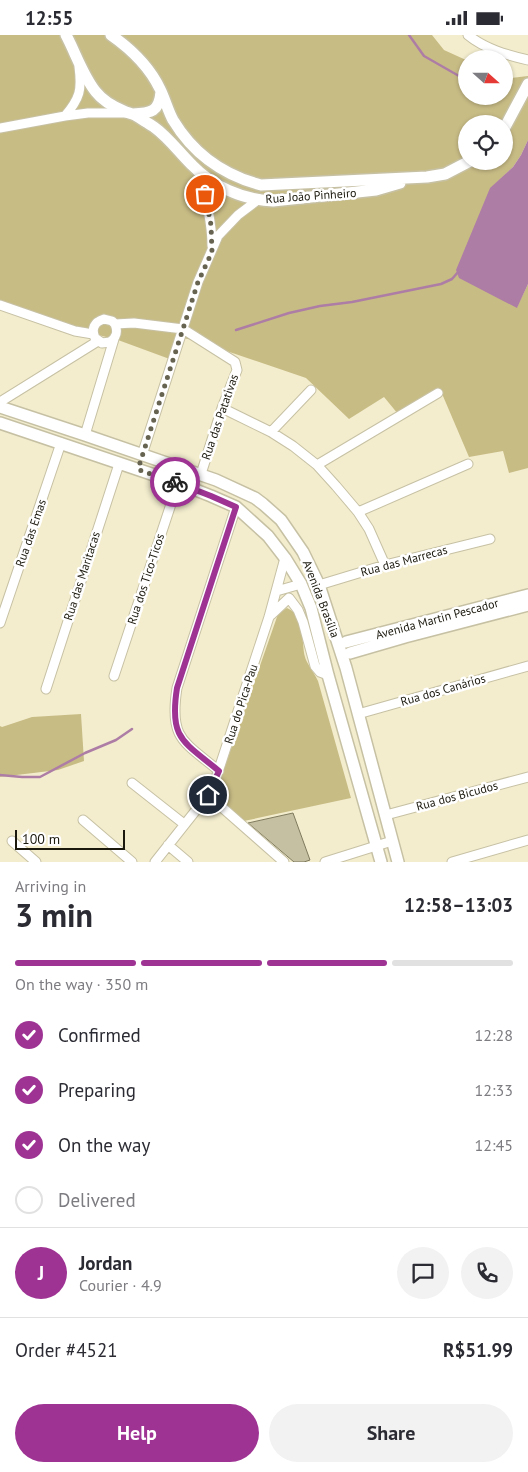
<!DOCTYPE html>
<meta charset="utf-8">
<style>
body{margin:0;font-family:"PT Sans",sans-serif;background:#f2f2f3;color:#2b2b33;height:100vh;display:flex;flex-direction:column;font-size:19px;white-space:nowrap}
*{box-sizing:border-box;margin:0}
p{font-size:16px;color:#7c7c81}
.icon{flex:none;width:28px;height:28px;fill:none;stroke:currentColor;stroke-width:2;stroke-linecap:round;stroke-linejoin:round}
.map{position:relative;height:827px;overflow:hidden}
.sheet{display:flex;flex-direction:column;background:#fff;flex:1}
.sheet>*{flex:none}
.needle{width:32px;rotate:111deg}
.buttons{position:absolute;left:458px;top:15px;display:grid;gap:10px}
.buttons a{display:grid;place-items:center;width:55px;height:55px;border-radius:50%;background:#fff;box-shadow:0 1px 4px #0004;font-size:25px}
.scale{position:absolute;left:15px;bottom:12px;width:110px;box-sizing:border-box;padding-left:5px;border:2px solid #1b190e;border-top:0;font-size:14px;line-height:18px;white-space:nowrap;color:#1b190e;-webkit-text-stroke:4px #fff;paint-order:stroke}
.pin{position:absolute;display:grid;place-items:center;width:42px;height:42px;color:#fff;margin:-21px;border:2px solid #fff;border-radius:50%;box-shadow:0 1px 5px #0007}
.courier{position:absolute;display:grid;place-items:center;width:50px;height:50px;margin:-25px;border:4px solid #9e3394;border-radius:50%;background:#fff;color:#222;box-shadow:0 1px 6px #0007}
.overview em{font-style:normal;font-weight:700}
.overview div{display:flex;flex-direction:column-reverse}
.overview{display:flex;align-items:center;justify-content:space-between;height:85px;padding:0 15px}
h1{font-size:32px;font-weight:700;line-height:38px}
.bar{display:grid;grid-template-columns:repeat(4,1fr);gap:8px 5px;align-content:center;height:60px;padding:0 15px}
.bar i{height:6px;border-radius:4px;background:#e1e1e2}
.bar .on{background:#9e3394}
.bar p{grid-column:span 4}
.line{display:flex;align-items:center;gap:12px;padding:0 15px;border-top:1px solid #e1e1e2}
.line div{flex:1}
.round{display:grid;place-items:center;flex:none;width:52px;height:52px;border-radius:26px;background:#f2f2f3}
ol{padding:0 15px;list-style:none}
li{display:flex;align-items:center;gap:15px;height:55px}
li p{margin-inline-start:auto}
li .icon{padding:5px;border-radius:50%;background:#9e3394;color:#fff;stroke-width:4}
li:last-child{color:#7c7c81}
li i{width:28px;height:28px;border:2px solid #e1e1e2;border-radius:50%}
.action{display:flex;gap:10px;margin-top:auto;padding:10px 15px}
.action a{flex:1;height:58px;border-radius:30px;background:#9e3394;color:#fff;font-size:20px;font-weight:700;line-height:58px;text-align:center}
.action a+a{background:#f2f2f3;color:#2b2b33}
.status{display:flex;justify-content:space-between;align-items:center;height:35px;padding:0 25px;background:#fff;direction:ltr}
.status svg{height:14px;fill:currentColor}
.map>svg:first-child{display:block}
.green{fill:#c8bc85;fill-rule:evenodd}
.water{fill:#ad7da5}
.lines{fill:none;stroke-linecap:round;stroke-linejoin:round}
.stream{stroke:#ad7da5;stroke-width:2.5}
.building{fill:#c5c0a2;stroke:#7f7a5e}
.minor-casing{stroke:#c7c1a4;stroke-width:11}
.tertiary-casing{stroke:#c7c1a4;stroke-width:14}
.minor{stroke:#fff;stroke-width:9}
.tertiary{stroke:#fff;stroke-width:11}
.done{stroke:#676351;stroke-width:5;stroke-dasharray:0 9}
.route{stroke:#9e3394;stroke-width:6}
.labels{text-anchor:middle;stroke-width:5;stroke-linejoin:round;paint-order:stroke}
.street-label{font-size:12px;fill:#1b190e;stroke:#fff}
</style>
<div class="status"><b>12:55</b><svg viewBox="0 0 49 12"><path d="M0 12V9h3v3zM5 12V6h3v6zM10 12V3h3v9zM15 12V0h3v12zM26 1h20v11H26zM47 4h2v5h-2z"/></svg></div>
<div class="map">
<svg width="528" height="827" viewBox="0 0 528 827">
<rect width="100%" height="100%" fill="#f3edce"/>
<!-- green -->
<path class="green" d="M 0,0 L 432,0 L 444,15 L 466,25 L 466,61 L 504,61 L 504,40 L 511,43 L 528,41 L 528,105 L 521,120 L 513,132 L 490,154 L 517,272 L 528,249 L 528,433 L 509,438 L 503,416 L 469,422 L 440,354 L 398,379 L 384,362 L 349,384 L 306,343 L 197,306 L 183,303 L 175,326 L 118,305 L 0,275 ZM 466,89 L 504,89 L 504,126 L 466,126 Z
M 287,573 C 306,581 301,606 305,622 C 306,627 315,639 318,646 L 351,763 L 244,786 L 215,760 L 278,579 Z
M 81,679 L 84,726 L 58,735 L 0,742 L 0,691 L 2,692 L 32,682 Z"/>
<!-- water -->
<path class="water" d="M 528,105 L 528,249 L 517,273 L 459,243 L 456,235 L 490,153 L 513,132 L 521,120 Z"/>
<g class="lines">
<!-- stream -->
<path class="stream" d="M 409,0 L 424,21 L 466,45
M 236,295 L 289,278 L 320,271 L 352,267 L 441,249 L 452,244 L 459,236
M 0,740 L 22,742 L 40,742 L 85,718 L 116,705 L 132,694"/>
</g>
<!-- building -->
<path class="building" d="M 293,778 L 310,825 L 304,827 L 294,827 L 248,788 Z"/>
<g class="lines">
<defs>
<path id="minor" d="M 468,0 C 485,14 507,20 528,25
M 65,81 C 80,63 82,55 79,32
M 0,93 L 65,81 L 88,78 L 126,78
M 198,135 C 205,161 212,185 212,211
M 0,270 L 75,296 L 93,299
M 115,289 C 118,297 117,302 110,307 L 102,308 L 95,303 C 91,294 94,287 104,284 L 112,286 L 115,289 L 134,288 L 183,294 L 235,327 L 237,335 L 222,373 L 201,439
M 0,367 L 98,306
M 222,373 L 271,397 L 293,411 L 317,430 L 336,451 L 358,477 L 369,494 L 385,530
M 271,397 L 311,355
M 85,400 L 114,304
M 142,420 L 198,247 L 218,201 L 238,180 L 259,164
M 317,430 L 438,358
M 358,477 L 468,429
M 319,550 L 385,530 L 490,504
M 280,555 L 301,549
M 271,580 L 289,563 L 298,575 L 303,587 L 315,631 L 320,637 L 328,640
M 0,588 L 61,408
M 114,641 L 178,448
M 46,654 L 119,429
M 358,679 L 528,631
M 219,736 C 183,706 169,704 177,653 L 236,472
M 132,748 L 184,789
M 208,760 L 284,827
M 386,780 L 528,742
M 83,785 L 132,827
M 12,806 L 36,827
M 168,810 L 188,827
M 155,827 L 208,760 L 216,743 L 269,582 L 285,523
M 325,827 L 392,806
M 452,827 L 528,805"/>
<path id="tertiary" d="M 66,0 C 76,19 83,41 96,57 C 103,66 114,72 124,76 C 127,78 131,78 135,80 C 141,84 148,88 154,92 C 168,102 179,117 192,130 C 212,151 243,165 273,166 L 376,155 L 400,148
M 111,0 C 131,14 149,31 160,54 C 165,64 168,76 173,85 C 194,120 223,140 261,150 L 427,142 L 445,139 L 470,126
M 133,79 C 151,78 159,77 161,57
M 504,94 L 528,49
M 0,372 L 85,400 L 216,445 L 255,463 L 263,469 L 281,485 L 303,517 L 319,550 L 346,633 L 398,827
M 0,388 L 178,448 L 211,461 L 236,472 L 268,501 L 285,523 L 301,549 L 311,573 L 328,640 L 381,827
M 346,607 L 528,560
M 350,618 L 405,602 L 528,570"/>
</defs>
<!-- minor casing -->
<use href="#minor" class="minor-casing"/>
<!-- tertiary casing -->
<use href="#tertiary" class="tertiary-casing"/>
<!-- minor -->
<use href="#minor" class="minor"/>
<!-- tertiary -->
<use href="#tertiary" class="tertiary"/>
</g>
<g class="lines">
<!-- done -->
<path class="done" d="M 175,447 L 139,435 L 139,431 L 198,247 L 212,217 L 211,190 L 205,159"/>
<!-- route -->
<path class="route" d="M 175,447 L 211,461 L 236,472 L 177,653 C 169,704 183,706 219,736 L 208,760"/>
</g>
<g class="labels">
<!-- street labels -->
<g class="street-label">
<text transform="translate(311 161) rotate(-4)" y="4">Rua João Pinheiro</text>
<text transform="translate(220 382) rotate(-71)" y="4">Rua das Patativas</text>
<text transform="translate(31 498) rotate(-71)" y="4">Rua das Emas</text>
<text transform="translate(404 526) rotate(-15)" y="4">Rua das Marrecas</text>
<text transform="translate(82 541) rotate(-72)" y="4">Rua das Maritacas</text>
<text transform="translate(146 544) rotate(-72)" y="4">Rua dos Tico-Ticos</text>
<text transform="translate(321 564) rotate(69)" y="4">Avenida Brasília</text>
<text transform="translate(437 584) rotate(-15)" y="4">Avenida Martin Pescador</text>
<text transform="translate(443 655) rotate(-16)" y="4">Rua dos Canários</text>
<text transform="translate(241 669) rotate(-72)" y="4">Rua do Pica-Pau</text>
<text transform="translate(457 761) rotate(-15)" y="4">Rua dos Bicudos</text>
</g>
</g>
</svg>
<div class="buttons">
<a><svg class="needle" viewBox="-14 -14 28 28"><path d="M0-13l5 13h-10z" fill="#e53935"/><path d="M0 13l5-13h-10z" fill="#7c7c81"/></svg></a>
<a><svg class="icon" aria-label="locate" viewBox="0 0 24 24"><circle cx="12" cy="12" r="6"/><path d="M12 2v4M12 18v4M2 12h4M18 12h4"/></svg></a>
</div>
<div class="scale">100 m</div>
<div class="pin" style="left:205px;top:159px;background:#ea580c"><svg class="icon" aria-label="bag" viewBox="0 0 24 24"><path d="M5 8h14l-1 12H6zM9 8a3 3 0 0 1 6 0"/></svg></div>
<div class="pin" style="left:208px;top:760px;background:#1f2937"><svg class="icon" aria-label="home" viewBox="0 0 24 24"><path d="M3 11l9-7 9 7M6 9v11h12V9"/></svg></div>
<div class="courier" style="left:175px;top:447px"><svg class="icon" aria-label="bike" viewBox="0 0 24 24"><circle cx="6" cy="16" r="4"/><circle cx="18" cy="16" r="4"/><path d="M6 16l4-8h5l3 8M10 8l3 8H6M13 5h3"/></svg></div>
</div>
<section class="sheet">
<div class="overview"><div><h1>3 min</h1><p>Arriving in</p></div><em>12:58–13:03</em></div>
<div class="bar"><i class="on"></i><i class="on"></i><i class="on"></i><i></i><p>On the way · 350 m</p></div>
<ol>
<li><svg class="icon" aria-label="check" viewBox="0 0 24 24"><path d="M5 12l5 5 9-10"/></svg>Confirmed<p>12:28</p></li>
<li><svg class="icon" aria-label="check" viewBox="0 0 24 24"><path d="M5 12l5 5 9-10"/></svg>Preparing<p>12:33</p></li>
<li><svg class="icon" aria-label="check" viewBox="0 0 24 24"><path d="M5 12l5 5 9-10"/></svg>On the way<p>12:45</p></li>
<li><i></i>Delivered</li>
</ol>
<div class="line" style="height:90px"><b class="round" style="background:#9e3394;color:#fff">J</b><div><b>Jordan</b><p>Courier · 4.9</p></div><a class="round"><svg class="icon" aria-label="chat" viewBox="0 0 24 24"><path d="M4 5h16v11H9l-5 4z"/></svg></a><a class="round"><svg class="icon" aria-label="phone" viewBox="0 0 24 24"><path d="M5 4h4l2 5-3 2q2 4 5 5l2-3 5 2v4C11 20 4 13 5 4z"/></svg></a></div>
<div class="line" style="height:65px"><div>Order #4521</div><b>R$51.99</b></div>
<div class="action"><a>Help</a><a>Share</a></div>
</section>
